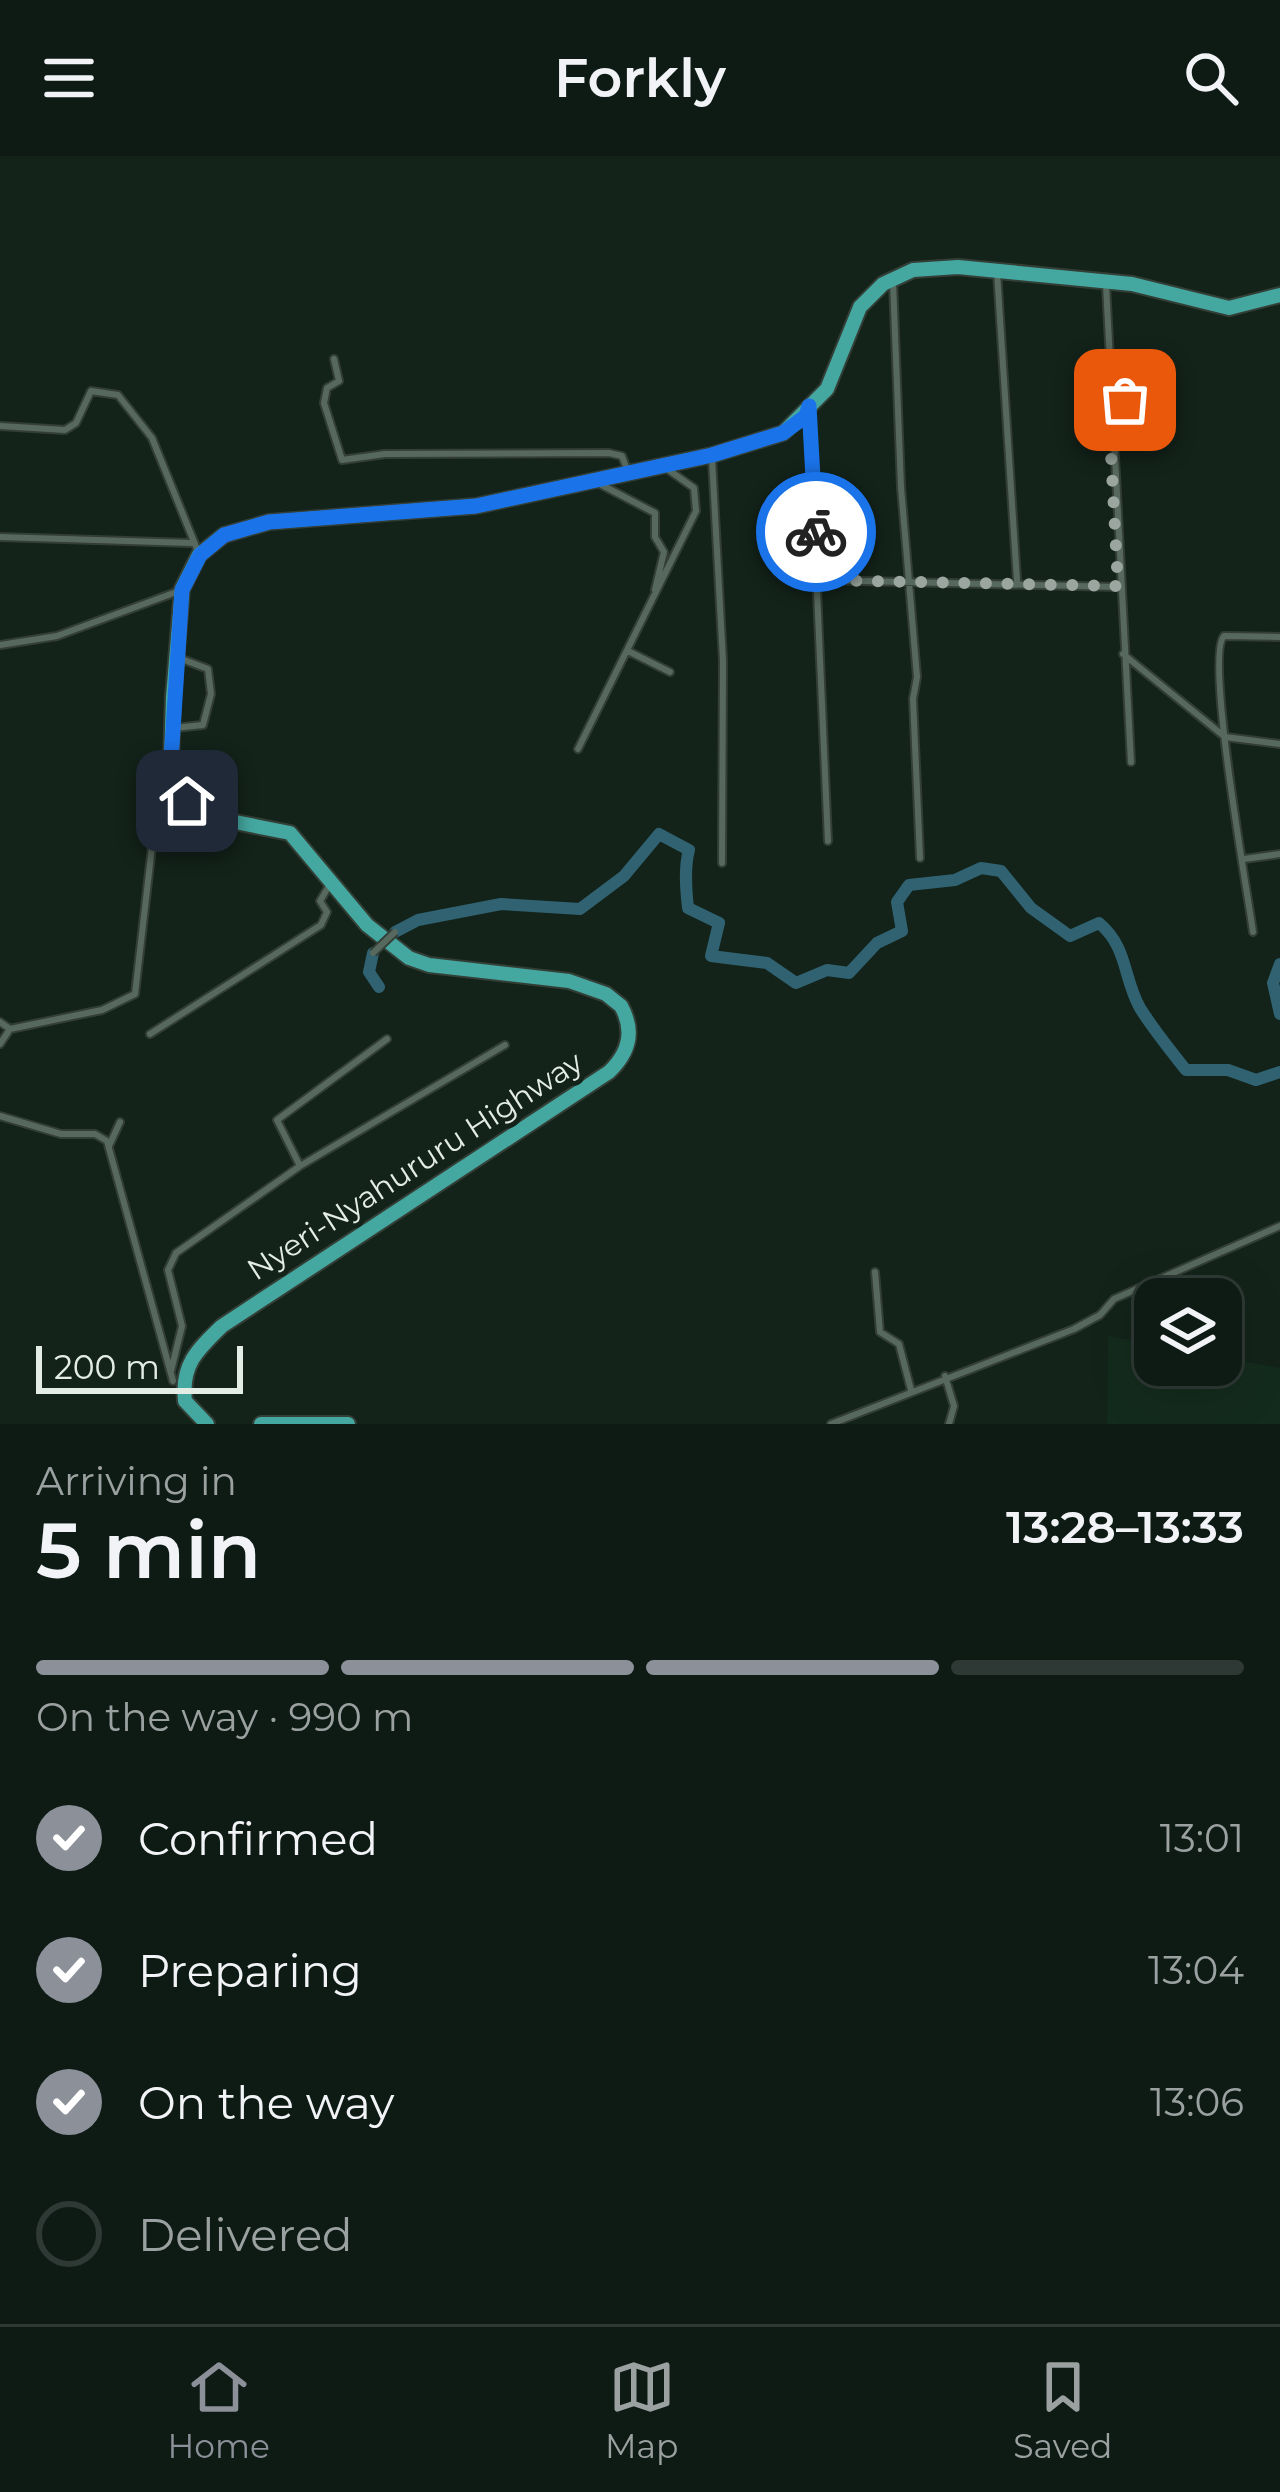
<!DOCTYPE html>
<meta charset="utf-8">
<style>
body{margin:0;font-family:Montserrat,sans-serif;background:#1c2722;color:#f1f3f6;height:100vh;display:flex;flex-direction:column;font-size:45px;white-space:nowrap}
*{box-sizing:border-box;margin:0}
p{font-size:39px;color:#9ba1a0}
.icon{flex:none;width:66px;height:66px;fill:none;stroke:currentColor;stroke-width:2;stroke-linecap:round;stroke-linejoin:round}
.map{position:relative;height:1268px;overflow:hidden}
.panel{display:flex;flex-direction:column;background:#0e1a14;flex:1}
.panel>*{flex:none}
.fabs{position:absolute;left:1134px;top:1122px;display:grid;gap:24px}
.fabs a{display:grid;place-items:center;width:108px;height:108px;border-radius:24px;background:#0e1a14;box-shadow:0 12px 48px #0002,0 0 0 3px #2e3834;font-size:60px}
.scale{position:absolute;left:36px;bottom:30px;width:207px;box-sizing:border-box;padding-left:12px;border:6px solid #e3ede6;border-top:0;font-size:33px;line-height:42px;white-space:nowrap;color:#e3ede6;-webkit-text-stroke:9px #13231a;paint-order:stroke}
.pin{position:absolute;display:grid;place-items:center;width:102px;height:102px;color:#fff;margin:-51px;border-radius:24px;box-shadow:0 6px 18px #0006}
.courier{position:absolute;display:grid;place-items:center;width:120px;height:120px;margin:-60px;border:9px solid #1a73e8;border-radius:50%;background:#fff;color:#222;box-shadow:0 3px 15px #0007}
.overview em{font-style:normal;font-weight:600}
.overview div{display:flex;flex-direction:column-reverse}
.overview{display:flex;align-items:center;justify-content:space-between;height:204px;padding:0 36px}
h1{font-size:78px;font-weight:600;line-height:90px}
.bar{display:grid;grid-template-columns:repeat(4,1fr);gap:18px 12px;align-content:center;height:144px;padding:0 36px}
.bar i{height:15px;border-radius:9px;background:#2e3834}
.bar .on{background:#8c9099}
.bar p{grid-column:span 4}
ol{padding:0 36px;list-style:none}
li{display:flex;align-items:center;gap:36px;height:132px}
li p{margin-inline-start:auto}
li .icon{padding:12px;border-radius:50%;background:#8c9099;color:#fff;stroke-width:4}
li:last-child{color:#9ba1a0}
li i{width:66px;height:66px;border:6px solid #2e3834;border-radius:50%}
header{display:flex;justify-content:space-between;align-items:center;height:156px;padding:0 36px;background:#0e1a14;font-size:54px;font-weight:600}
.menu{display:flex;justify-content:space-around;align-items:center;height:168px;border-top:3px solid #2e3834;background:#0e1a14;font-size:33px;color:#9ba1a0}
.menu a{display:grid;justify-items:center;gap:6px}
.menu .on{color:#8c9099}
.map>svg:first-child{display:block}
.built{fill:#132b1d}
.lines{fill:none;stroke-linecap:round;stroke-linejoin:round}
.river{stroke:#306271;stroke-width:12}
.street-casing{stroke:#333e36;stroke-width:10}
.highway-casing{stroke:#333e36;stroke-width:18}
.street{stroke:#57695e;stroke-width:6}
.highway{stroke:#44a8a0;stroke-width:14}
.street-bridge-casing{stroke:#333e36;stroke-width:10;stroke-linecap:butt}
.street-bridge{stroke:#57695e;stroke-width:6}
.done{stroke:#9aa69f;stroke-width:12;stroke-dasharray:0 21.6}
.route{stroke:#1a73e8;stroke-width:15}
.labels{text-anchor:middle;stroke-width:10;stroke-linejoin:round;paint-order:stroke}
.street-label{font-size:30px;fill:#e3ede6;stroke:#13231a}
</style>
<header><svg class="icon" aria-label="menu" viewBox="0 0 24 24"><path d="M4 6h16M4 12h16M4 18h16"/></svg>Forkly<svg class="icon" aria-label="search" viewBox="0 0 24 24"><circle cx="10" cy="10" r="6"/><path d="M15 15l6 6"/></svg></header>
<div class="map">
<svg width="1280" height="1268" viewBox="0 0 1280 1268">
<rect width="100%" height="100%" fill="#13231a"/>
<!-- built -->
<path class="built" d="M 1108,1180 L 1155,1188 L 1155,1209 L 1221,1209 L 1221,1201 L 1280,1212 L 1280,1268 L 1107,1268 Z"/>
<g class="lines">
<!-- river -->
<path class="river" d="M 395,776 L 418,764 L 501,748 L 580,753 L 624,720 L 659,678 L 689,694 C 684,712 686,734 688,752 L 719,767 L 711,800 L 767,807 L 796,827 L 827,814 L 849,817 L 877,787 L 902,775 L 897,746 L 909,729 L 955,724 L 981,712 L 1001,715 L 1031,752 L 1070,780 L 1099,767 C 1128,791 1123,822 1140,852 C 1153,873 1170,894 1186,914 L 1228,914 L 1256,924 L 1280,916
M 373,797 L 369,816 L 379,831
M 1280,808 L 1273,827 L 1280,858"/>
<defs>
<path id="street" d="M 997,116 L 1017,425
M 893,126 L 901,331 L 917,521 L 913,543 L 920,702
M 1106,129 L 1131,606
M 334,203 L 339,225 L 327,232 L 324,247 L 342,304 L 385,298 L 609,297 L 622,300 L 628,316
M 1108,241 L 1154,252 L 1171,266
M 809,253 L 828,685
M 0,270 L 65,274 L 76,267 L 91,235 L 118,239 L 152,282 L 199,398
M 712,303 L 723,505 L 722,707
M 596,326 L 655,357 L 655,381 L 664,396 L 655,434
M 0,381 L 191,387
M 818,424 L 1118,431
M 0,489 L 57,480 L 179,435
M 628,495 L 670,516
M 1123,498 L 1225,581 L 1280,588
M 174,572 L 203,569 L 211,538 L 208,513 L 179,502
M 578,593 L 696,355 L 694,332 L 663,310
M 1244,703 L 1280,698
M 1253,776 C 1247,733 1205,499 1224,480 L 1280,481
M 0,866 L 10,873 L 0,888
M 10,873 L 102,854 L 135,838 L 156,656 L 159,645 L 180,637
M 150,878 L 321,769 L 327,756 L 320,745 L 329,730
M 0,960 L 61,978 L 95,978 L 107,985 L 173,1225
M 109,990 L 120,966
M 300,1010 L 277,964 L 387,883
M 875,1116 L 880,1176 L 899,1188 L 911,1234
M 171,1215 L 182,1170 L 168,1114 L 176,1097 L 300,1010 L 505,889
M 945,1220 L 954,1250 L 949,1268
M 831,1268 L 1074,1173 L 1100,1159 L 1114,1143 L 1280,1070"/>
<path id="highway" d="M 207,1268 L 185,1245 C 181,1209 197,1194 222,1170 L 609,916 C 629,897 635,875 621,850 L 606,838 L 569,825 L 429,809 L 409,802 L 367,769 L 290,677 L 210,661 L 187,645 L 174,624 L 171,605 L 173,541 L 182,433 L 199,399 L 224,379 L 269,366 L 476,350 L 712,299 L 783,277 L 827,233 L 860,151 L 883,128 L 913,114 L 958,111 L 1132,128 L 1229,152 L 1280,139
M 261,1268 L 348,1268"/>
</defs>
<!-- street casing -->
<use href="#street" class="street-casing"/>
<!-- highway casing -->
<use href="#highway" class="highway-casing"/>
<!-- street -->
<use href="#street" class="street"/>
<!-- highway -->
<use href="#highway" class="highway"/>
<defs>
<path id="street-bridge" d="M 373,797 L 395,776"/>
</defs>
<!-- street-bridge casing -->
<use href="#street-bridge" class="street-bridge-casing"/>
<!-- street-bridge -->
<use href="#street-bridge" class="street-bridge"/>
</g>
<g class="lines">
<!-- done -->
<path class="done" d="M 816,376 L 818,424 L 1118,430 L 1108,242 L 1125,244"/>
<!-- route -->
<path class="route" d="M 187,645 L 174,625 L 171,605 L 182,434 L 200,399 L 224,379 L 269,366 L 476,350 L 712,299 L 783,277 L 806,260 L 809,250 L 816,376"/>
</g>
<g class="labels">
<!-- street labels -->
<g class="street-label">
<text transform="translate(415 1010) rotate(-33)" y="10">Nyeri-Nyahururu Highway</text>
</g>
</g>
</svg>
<div class="fabs">
<a><svg class="icon" aria-label="layers" viewBox="0 0 24 24"><path d="M12 4l9 5-9 5-9-5zM3 14l9 5 9-5"/></svg></a>
</div>
<div class="scale">200 m</div>
<div class="pin" style="left:1125px;top:244px;background:#ea580c"><svg class="icon" aria-label="bag" viewBox="0 0 24 24"><path d="M5 8h14l-1 12H6zM9 8a3 3 0 0 1 6 0"/></svg></div>
<div class="pin" style="left:187px;top:645px;background:#1f2937"><svg class="icon" aria-label="home" viewBox="0 0 24 24"><path d="M3 11l9-7 9 7M6 9v11h12V9"/></svg></div>
<div class="courier" style="left:816px;top:376px"><svg class="icon" aria-label="bike" viewBox="0 0 24 24"><circle cx="6" cy="16" r="4"/><circle cx="18" cy="16" r="4"/><path d="M6 16l4-8h5l3 8M10 8l3 8H6M13 5h3"/></svg></div>
</div>
<section class="panel">
<div class="overview"><div><h1>5 min</h1><p>Arriving in</p></div><em>13:28–13:33</em></div>
<div class="bar"><i class="on"></i><i class="on"></i><i class="on"></i><i></i><p>On the way · 990 m</p></div>
<ol>
<li><svg class="icon" aria-label="check" viewBox="0 0 24 24"><path d="M5 12l5 5 9-10"/></svg>Confirmed<p>13:01</p></li>
<li><svg class="icon" aria-label="check" viewBox="0 0 24 24"><path d="M5 12l5 5 9-10"/></svg>Preparing<p>13:04</p></li>
<li><svg class="icon" aria-label="check" viewBox="0 0 24 24"><path d="M5 12l5 5 9-10"/></svg>On the way<p>13:06</p></li>
<li><i></i>Delivered</li>
</ol>
</section>
<nav class="menu">
<a class="on"><svg class="icon" aria-label="home" viewBox="0 0 24 24"><path d="M3 11l9-7 9 7M6 9v11h12V9"/></svg>Home</a>
<a><svg class="icon" aria-label="map" viewBox="0 0 24 24"><path d="M3 6l6-2 6 2 6-2v14l-6 2-6-2-6 2zM9 4v14M15 6v14"/></svg>Map</a>
<a><svg class="icon" aria-label="saved" viewBox="0 0 24 24"><path d="M7 4h10v16l-5-4-5 4z"/></svg>Saved</a>
</nav>
